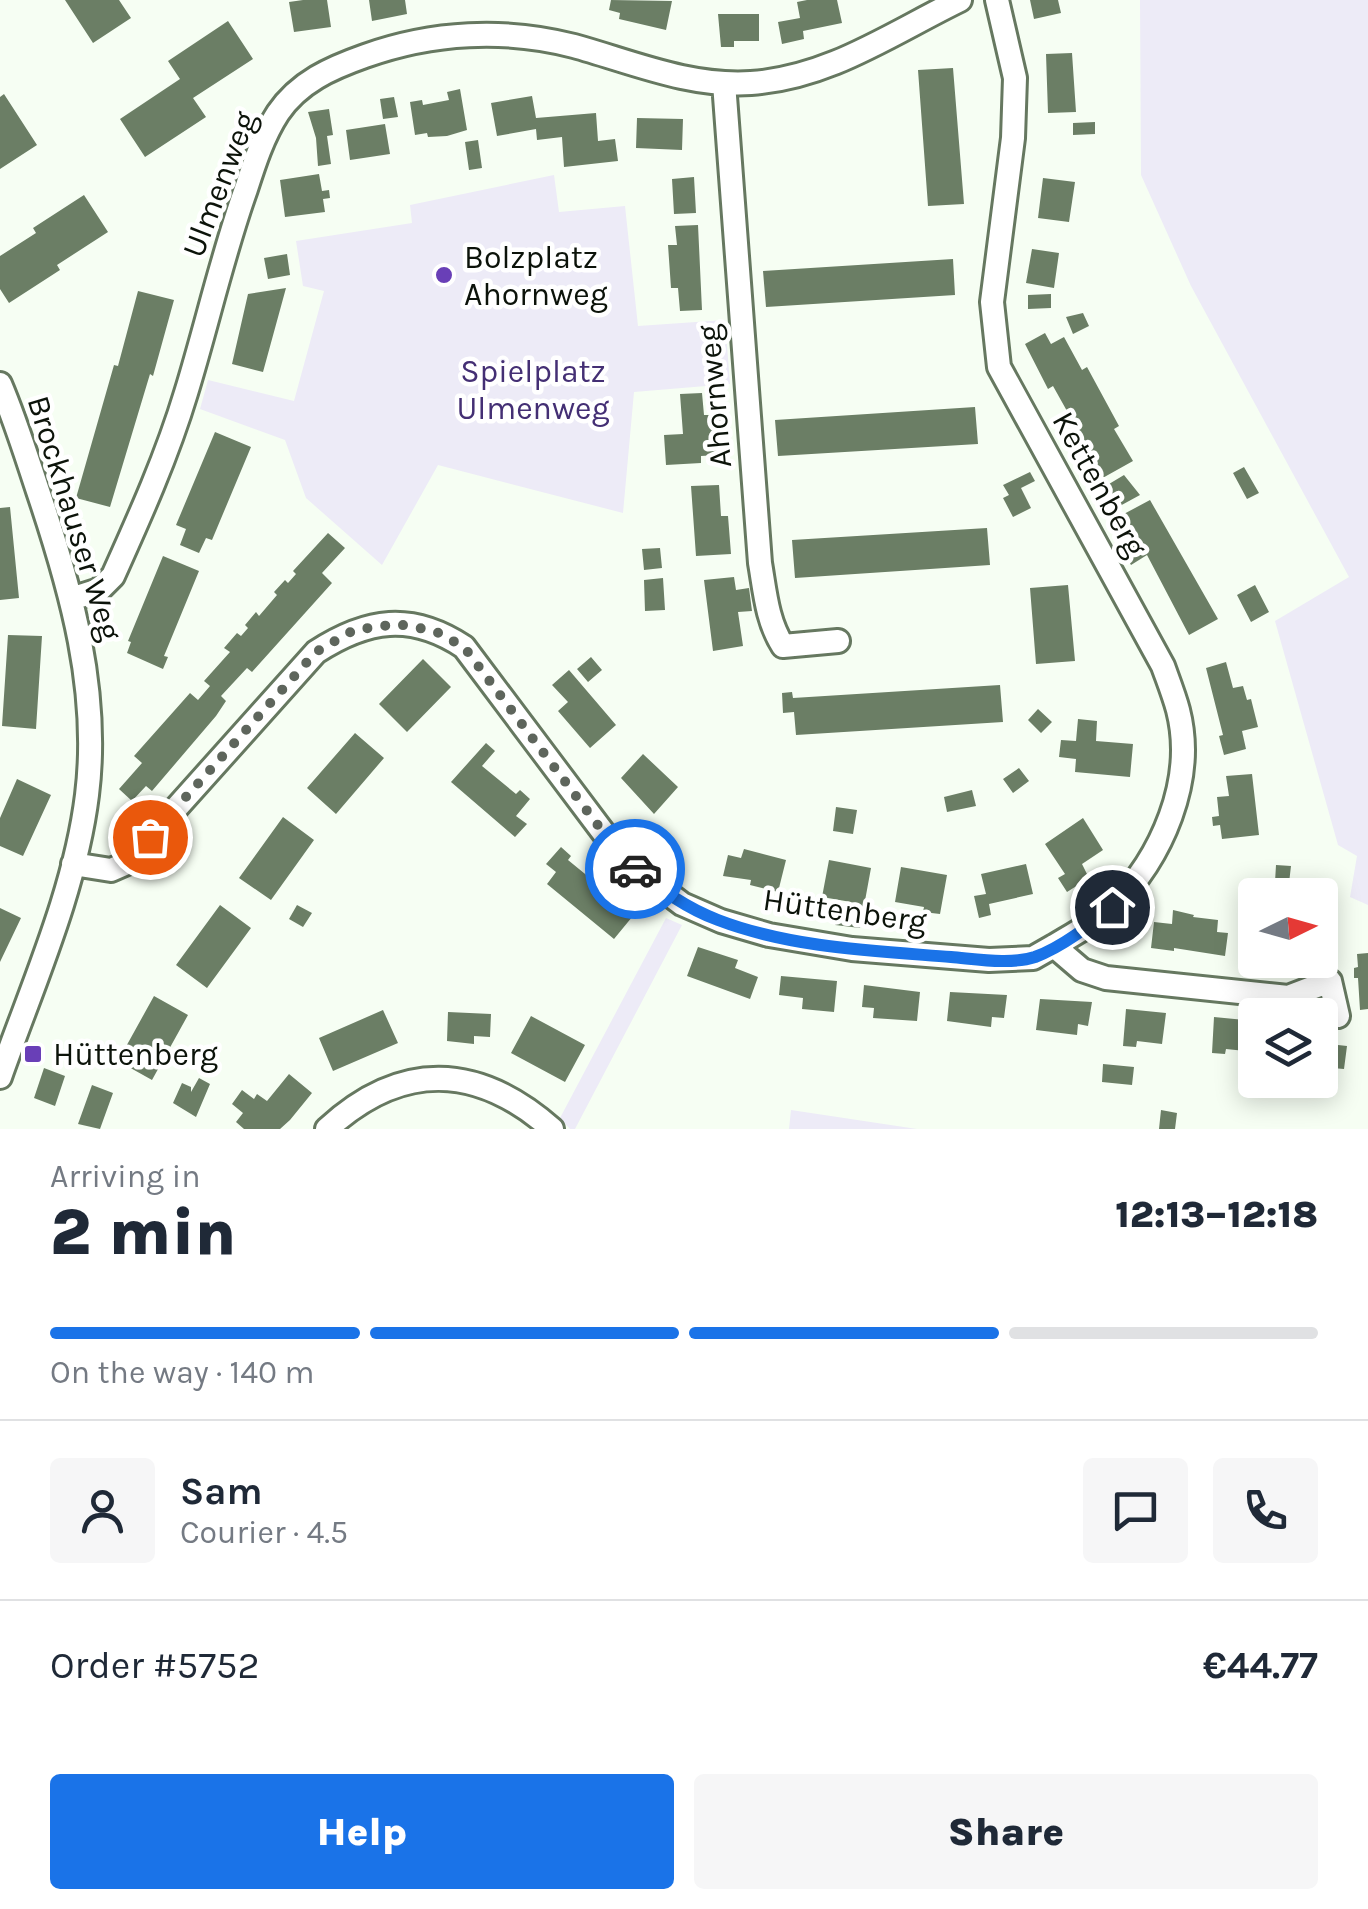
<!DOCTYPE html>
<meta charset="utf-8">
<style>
body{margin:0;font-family:Karla,sans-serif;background:#f6f6f7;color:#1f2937;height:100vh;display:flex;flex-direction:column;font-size:38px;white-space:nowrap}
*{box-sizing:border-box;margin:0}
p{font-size:32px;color:#747a83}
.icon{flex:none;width:55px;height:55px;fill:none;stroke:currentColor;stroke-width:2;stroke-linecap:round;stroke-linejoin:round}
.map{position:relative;height:1129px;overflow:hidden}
.drawer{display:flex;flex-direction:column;background:#fff;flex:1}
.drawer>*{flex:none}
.needle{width:65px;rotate:85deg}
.buttons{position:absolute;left:1238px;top:878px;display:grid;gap:20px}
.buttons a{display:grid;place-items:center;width:100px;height:100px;border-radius:10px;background:#fff;box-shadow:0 5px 25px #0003;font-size:50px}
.pin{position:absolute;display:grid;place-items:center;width:85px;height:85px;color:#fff;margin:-42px;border:5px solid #fff;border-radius:50%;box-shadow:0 2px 10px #0007}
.courier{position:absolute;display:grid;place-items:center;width:100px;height:100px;margin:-50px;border:8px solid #1a73e8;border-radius:50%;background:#fff;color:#222;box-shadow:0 2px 12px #0007}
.summary em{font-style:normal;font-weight:800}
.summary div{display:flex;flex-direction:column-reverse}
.summary{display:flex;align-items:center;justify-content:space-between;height:170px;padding:0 50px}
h1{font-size:65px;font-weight:800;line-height:75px}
.bar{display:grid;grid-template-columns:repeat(4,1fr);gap:15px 10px;align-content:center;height:120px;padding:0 50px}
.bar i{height:12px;border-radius:8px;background:#e0e1e3}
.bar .current{background:#1a73e8}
.bar p{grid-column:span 4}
.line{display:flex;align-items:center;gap:25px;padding:0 50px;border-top:2px solid #e0e1e3}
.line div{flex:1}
.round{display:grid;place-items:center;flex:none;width:105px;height:105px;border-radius:10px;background:#f6f6f7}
.primary-button{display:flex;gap:20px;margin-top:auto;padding:20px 50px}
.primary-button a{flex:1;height:115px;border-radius:10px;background:#1a73e8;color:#fff;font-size:40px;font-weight:800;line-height:115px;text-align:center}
.primary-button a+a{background:#f6f6f7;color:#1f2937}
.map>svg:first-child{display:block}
.green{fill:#edebf7}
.building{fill:#6b7e65}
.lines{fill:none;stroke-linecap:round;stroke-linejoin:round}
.minor-casing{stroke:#667860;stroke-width:28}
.minor{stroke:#fff;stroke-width:22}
.done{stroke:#5e655c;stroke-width:10;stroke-dasharray:0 18}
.route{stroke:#1a73e8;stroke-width:12}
.poi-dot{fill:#693fb7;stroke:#fff;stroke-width:4}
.labels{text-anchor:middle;stroke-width:9;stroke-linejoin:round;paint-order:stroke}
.street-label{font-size:32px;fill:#0c130a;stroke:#fff}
.poi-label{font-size:32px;fill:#0c130a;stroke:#fff;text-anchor:start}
.park-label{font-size:32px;fill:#442f74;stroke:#fff}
</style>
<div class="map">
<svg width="1368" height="1129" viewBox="0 0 1368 1129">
<rect width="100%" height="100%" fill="#f6fef3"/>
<!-- green -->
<path class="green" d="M 1140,0 L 1368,0 L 1368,905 L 1350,897 L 1357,856 L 1338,845 L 1275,621 L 1349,577 L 1191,286 L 1141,175 Z
M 554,175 L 559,212 L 625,206 L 638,326 L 725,320 L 730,384 L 634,392 L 623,513 L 438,465 L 382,565 L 306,498 L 285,440 L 200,409 L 208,380 L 294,401 L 324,291 L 303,286 L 296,241 L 412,223 L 410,205 Z
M 666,918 L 682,925 L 575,1129 L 570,1129 L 560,1118 Z
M 791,1110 L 917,1129 L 789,1129 Z"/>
<!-- building -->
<path class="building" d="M 65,0 L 119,0 L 131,18 L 93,43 Z
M 303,0 L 327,0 L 331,27 L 294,32 L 289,2 Z
M 369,0 L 405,0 L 407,14 L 372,21 Z
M 611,0 L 672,1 L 666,30 L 619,19 L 620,13 L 609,10 Z
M 807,0 L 837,0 L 842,23 L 803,31 L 804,39 L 782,44 L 778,22 L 800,18 L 797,2 Z
M 1030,0 L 1058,0 L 1061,13 L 1034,19 Z
M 718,14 L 759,14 L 759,41 L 734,41 L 734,47 L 721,47 Z
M 228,21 L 253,59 L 193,98 L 206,117 L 145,157 L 120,119 L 180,79 L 168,61 Z
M 1072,53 L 1076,112 L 1048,113 L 1046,54 Z
M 953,68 L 964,204 L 928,206 L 918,70 Z
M 460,89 L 467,130 L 447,136 L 428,137 L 427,133 L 415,135 L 410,102 L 422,100 L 423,105 L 449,100 L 447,92 Z
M 4,94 L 37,145 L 0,169 L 0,97 Z
M 532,96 L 536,118 L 596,113 L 598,141 L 615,139 L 618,161 L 564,167 L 562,137 L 537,140 L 536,129 L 497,136 L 491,103 Z
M 394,97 L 398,117 L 383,119 L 380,99 Z
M 329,109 L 333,135 L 327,136 L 331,164 L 318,166 L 316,138 L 308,112 Z
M 637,118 L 683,119 L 682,150 L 636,148 Z
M 1095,122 L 1095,134 L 1073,135 L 1073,123 Z
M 385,124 L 390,154 L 350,160 L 346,130 Z
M 478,140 L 482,168 L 469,170 L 465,142 Z
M 319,174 L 322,191 L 329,190 L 330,198 L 323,199 L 325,212 L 285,217 L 280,180 Z
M 694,177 L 696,213 L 674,214 L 672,179 Z
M 1043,178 L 1075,182 L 1069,222 L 1038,218 Z
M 84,195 L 108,232 L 57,265 L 60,270 L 9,303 L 0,289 L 0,256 L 36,233 L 33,228 Z
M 698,225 L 702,310 L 680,311 L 678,288 L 671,288 L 668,245 L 677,245 L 675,226 Z
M 1032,249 L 1059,253 L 1054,288 L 1026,283 Z
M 287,254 L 290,275 L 268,279 L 264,258 Z
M 953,259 L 955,295 L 766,307 L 763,271 Z
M 286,288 L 263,372 L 232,364 L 248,294 Z
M 138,291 L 174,300 L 153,376 L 150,374 L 110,507 L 76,498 L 114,365 L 118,366 Z
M 1051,294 L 1051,308 L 1028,309 L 1028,295 Z
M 1083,313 L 1089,326 L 1073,334 L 1066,317 Z
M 1045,333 L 1051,344 L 1064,337 L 1082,370 L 1087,367 L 1119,426 L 1114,429 L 1133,461 L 1099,480 L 1081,448 L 1086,445 L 1053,386 L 1048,389 L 1025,344 Z
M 702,393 L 704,415 L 719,415 L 724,418 L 724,426 L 715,427 L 717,455 L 701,456 L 701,463 L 666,465 L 664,435 L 683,434 L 680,394 Z
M 975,407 L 978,444 L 778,456 L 775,420 Z
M 215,432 L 251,447 L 212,540 L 206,538 L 199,553 L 180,545 L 186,529 L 176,525 Z
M 1244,467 L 1259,493 L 1247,499 L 1233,473 Z
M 1030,472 L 1035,481 L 1021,488 L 1031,508 L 1013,517 L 1003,498 L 1009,495 L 1003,485 Z
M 1124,475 L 1140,495 L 1118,507 L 1104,487 Z
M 719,485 L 721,516 L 728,516 L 731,554 L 696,556 L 691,486 Z
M 1150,500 L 1218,619 L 1189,635 L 1147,555 L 1131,565 L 1123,551 L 1137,542 L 1122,515 Z
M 10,507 L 19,598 L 0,600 L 0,508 Z
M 987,528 L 990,565 L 795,578 L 792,540 Z
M 328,533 L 345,548 L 322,573 L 332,583 L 252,672 L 247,668 L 221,696 L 226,701 L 216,716 L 152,791 L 146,786 L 132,801 L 119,789 L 142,763 L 134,756 L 190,693 L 198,700 L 210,686 L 204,681 L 230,652 L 224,648 L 237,633 L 241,636 L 248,628 L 245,625 L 256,612 L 259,616 L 277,595 L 274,592 L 285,580 L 288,583 L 296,574 L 293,571 Z
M 660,548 L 662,568 L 644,570 L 642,549 Z
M 163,556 L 199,571 L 164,656 L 168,657 L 163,669 L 127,653 L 131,642 L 128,641 Z
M 734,577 L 736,590 L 749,588 L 752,611 L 738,612 L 743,646 L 713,651 L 704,580 Z
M 663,578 L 665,610 L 645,611 L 644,580 Z
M 1068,585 L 1075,661 L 1036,664 L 1030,588 Z
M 1255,585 L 1269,612 L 1251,622 L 1237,595 Z
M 8,635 L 42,636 L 36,729 L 2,726 Z
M 591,657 L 602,670 L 588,682 L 577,669 Z
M 423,659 L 451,687 L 407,732 L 379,704 Z
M 1226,662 L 1233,688 L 1243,686 L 1247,700 L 1251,699 L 1258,727 L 1242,731 L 1246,749 L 1224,755 L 1219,736 L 1223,735 L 1206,668 Z
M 569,670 L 616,725 L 590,748 L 558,711 L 568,702 L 552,685 Z
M 1000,685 L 1003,722 L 796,735 L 794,712 L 783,713 L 782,693 L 792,692 L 793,698 Z
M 1038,709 L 1052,722 L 1041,733 L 1028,720 Z
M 1078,719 L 1097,721 L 1096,741 L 1133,744 L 1130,777 L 1075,772 L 1076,759 L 1059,757 L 1061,740 L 1076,741 Z
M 355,733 L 384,758 L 336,814 L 307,788 Z
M 486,743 L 495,751 L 482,766 L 516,794 L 520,790 L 530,799 L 516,816 L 527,824 L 515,837 L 451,782 Z
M 643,754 L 678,787 L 654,814 L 621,778 Z
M 1019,768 L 1029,781 L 1013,793 L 1003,779 Z
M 1252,774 L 1259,835 L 1222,839 L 1220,825 L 1213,826 L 1212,817 L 1219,816 L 1217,797 L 1229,796 L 1226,776 Z
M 17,779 L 51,795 L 23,856 L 0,846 L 0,818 Z
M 972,790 L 976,806 L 947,812 L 944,797 Z
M 836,807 L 857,810 L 853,834 L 833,831 Z
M 283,817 L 314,840 L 271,900 L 239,878 Z
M 1083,818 L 1103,850 L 1082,864 L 1089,878 L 1067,892 L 1058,878 L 1065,874 L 1045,844 Z
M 561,847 L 571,856 L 568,860 L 623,905 L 626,902 L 637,911 L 614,939 L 547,884 L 556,872 L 546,864 Z
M 744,849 L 786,860 L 778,892 L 750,885 L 751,880 L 723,876 L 728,855 L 741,858 Z
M 829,860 L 871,868 L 860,928 L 835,925 L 839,904 L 850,906 L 851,902 L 822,897 Z
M 1026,864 L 1033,894 L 989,904 L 991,915 L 979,918 L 974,896 L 986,894 L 981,874 Z
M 1276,865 L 1291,866 L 1289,883 L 1275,882 Z
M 901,867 L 947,875 L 940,914 L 923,912 L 924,907 L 895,902 Z
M 220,905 L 251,928 L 207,988 L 176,965 Z
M 297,905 L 312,913 L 303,927 L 289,919 Z
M 0,908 L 21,918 L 0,962 Z
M 1173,910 L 1194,915 L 1193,917 L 1218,920 L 1217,932 L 1228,933 L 1225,956 L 1174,948 L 1174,951 L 1151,948 L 1154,922 L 1172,924 Z
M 698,947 L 738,960 L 735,968 L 758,977 L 750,999 L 687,976 Z
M 1368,953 L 1368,1009 L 1360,1010 L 1358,978 L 1354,978 L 1354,968 L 1358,967 L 1357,954 Z
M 781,976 L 837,981 L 834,1012 L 802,1009 L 803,998 L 779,995 Z
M 864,985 L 920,992 L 917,1021 L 873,1018 L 874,1008 L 862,1007 Z
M 950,992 L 1007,995 L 1004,1018 L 992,1017 L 991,1027 L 947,1021 Z
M 154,996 L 188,1015 L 152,1080 L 118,1061 Z
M 1040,999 L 1092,1002 L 1088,1026 L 1078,1024 L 1077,1035 L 1036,1030 Z
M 1126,1009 L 1166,1013 L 1162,1044 L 1137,1041 L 1136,1047 L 1123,1046 Z
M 383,1010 L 398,1043 L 333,1071 L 319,1038 Z
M 448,1012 L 491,1014 L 490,1037 L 474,1036 L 474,1044 L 447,1041 Z
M 531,1016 L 585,1045 L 565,1082 L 511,1053 Z
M 1214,1017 L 1255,1021 L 1255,1052 L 1226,1049 L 1225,1054 L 1212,1053 Z
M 1320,1043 L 1347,1046 L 1344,1069 L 1320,1067 Z
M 1103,1064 L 1134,1067 L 1132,1085 L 1102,1082 Z
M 44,1068 L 65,1076 L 55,1106 L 34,1098 Z
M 289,1074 L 312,1093 L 290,1120 L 280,1129 L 244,1129 L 236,1122 L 243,1113 L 232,1104 L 242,1090 L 254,1099 L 257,1094 L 267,1101 Z
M 199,1078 L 210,1084 L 196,1117 L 173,1103 L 182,1083 L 191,1087 L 191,1092 Z
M 92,1085 L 113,1093 L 100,1129 L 78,1124 Z
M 1161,1110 L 1177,1113 L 1175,1129 L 1159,1129 Z"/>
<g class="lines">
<defs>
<path id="minor" d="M 997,0 L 1015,78 L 1013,138 L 992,302 L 999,367 L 1163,666 C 1168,680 1174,695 1178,710 C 1196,780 1162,858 1112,907 C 1095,923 1074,934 1054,946
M 724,83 L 760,563 C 765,592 767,621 783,646 L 838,641
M 0,384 C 15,419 26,455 38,491 C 71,589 100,691 87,795 C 75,892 32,986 0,1077
M 71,599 L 99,590 L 113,576 C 140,516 167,456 186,393 C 207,325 222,256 246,189 C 254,164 263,136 278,113 C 299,82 331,68 365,56 C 432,32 505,28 574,46 C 632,62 689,87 751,83 C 829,78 892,33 960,0
M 73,864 L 111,870 L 127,863 L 316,652 C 367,619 411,612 464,647 L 624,860 L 682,904 L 721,921 L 769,935 L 852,949 L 989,960 L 1033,958 L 1054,946 L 1082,970 L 1106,978 L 1288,997 L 1330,981 L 1338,1016 L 1320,1017
M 327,1129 C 401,1061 477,1063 552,1129"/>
</defs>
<!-- minor casing -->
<use href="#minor" class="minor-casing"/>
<!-- minor -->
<use href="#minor" class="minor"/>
</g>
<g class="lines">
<!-- done -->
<path class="done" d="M 150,837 L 316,652 L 354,630 L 397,624 L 435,631 L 464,647 L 624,860 L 635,869"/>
<!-- route -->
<path class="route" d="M 635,869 C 662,890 686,908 718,920 C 791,948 875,951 951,957 C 976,959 1011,965 1035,957 C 1062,947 1089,926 1112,907"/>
</g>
<!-- markers -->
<g class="poi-dot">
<circle cx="444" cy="275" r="10"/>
<rect x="23" y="1044" width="20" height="20" rx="5"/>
</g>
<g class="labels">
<!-- street labels -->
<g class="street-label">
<text transform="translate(219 184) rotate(-69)" y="11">Ulmenweg</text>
<text transform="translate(714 396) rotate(-95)" y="11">Ahornweg</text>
<text transform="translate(1100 484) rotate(61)" y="11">Kettenberg</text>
<text transform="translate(75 518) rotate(73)" y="11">Brockhauser Weg</text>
<text transform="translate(845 910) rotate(8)" y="11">Hüttenberg</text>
</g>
<!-- poi labels -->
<g class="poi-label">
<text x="464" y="268">Bolzplatz<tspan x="464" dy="37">Ahornweg</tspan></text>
<text x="53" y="1065">Hüttenberg</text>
</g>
<!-- park labels -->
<g class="park-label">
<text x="533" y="382">Spielplatz<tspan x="533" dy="37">Ulmenweg</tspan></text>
</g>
</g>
</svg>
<div class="buttons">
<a><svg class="needle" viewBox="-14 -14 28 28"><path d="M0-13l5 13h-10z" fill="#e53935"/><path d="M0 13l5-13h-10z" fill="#747a83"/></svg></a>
<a><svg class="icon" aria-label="layers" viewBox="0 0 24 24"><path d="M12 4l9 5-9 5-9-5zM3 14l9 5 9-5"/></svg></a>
</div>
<div class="pin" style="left:150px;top:837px;background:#ea580c"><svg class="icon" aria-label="bag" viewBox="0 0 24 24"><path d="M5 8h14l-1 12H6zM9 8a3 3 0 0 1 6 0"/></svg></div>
<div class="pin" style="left:1112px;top:907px;background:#1f2937"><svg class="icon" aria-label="home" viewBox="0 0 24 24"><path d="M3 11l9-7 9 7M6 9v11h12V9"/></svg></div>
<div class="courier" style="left:635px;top:869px"><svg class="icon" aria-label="car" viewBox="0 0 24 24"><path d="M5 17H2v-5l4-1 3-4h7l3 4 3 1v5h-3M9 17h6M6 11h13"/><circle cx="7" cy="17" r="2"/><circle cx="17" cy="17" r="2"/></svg></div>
</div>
<section class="drawer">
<div class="summary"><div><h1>2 min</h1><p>Arriving in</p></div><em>12:13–12:18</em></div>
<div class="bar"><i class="current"></i><i class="current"></i><i class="current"></i><i></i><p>On the way · 140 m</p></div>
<div class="line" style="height:180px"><a class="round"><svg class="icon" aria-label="person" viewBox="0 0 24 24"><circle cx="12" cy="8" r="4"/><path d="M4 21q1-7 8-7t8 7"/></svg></a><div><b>Sam</b><p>Courier · 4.5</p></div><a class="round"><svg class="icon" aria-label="chat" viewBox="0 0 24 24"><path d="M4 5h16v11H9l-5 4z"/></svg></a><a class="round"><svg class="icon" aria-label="phone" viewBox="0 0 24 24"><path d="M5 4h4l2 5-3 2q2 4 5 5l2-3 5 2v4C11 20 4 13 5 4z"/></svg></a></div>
<div class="line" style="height:130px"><div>Order #5752</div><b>€44.77</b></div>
<div class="primary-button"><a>Help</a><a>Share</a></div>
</section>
